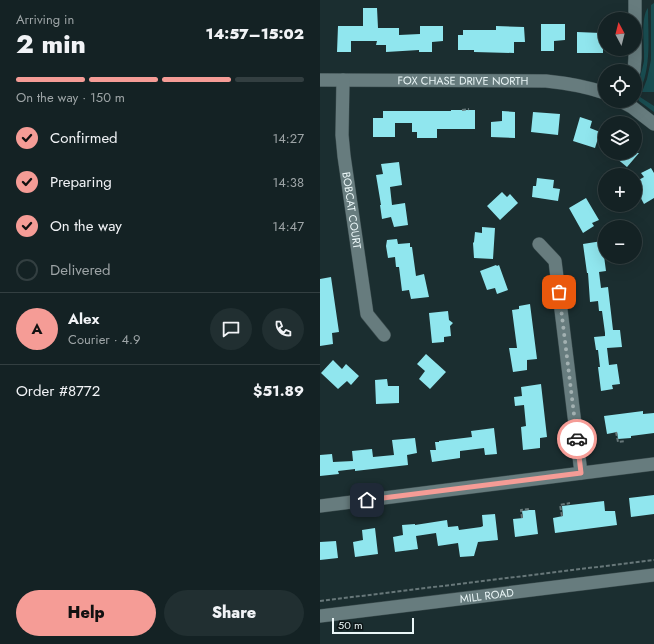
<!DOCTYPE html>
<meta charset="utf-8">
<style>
body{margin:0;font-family:Jost,sans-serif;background:#212f31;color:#f1f3f6;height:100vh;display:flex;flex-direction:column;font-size:15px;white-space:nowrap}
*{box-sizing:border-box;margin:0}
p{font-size:13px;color:#9da4a6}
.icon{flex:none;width:22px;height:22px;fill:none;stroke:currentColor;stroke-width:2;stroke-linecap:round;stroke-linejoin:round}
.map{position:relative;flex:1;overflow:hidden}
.side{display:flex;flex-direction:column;background:#142224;width:320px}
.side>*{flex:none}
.needle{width:26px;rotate:353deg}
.tools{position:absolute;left:278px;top:12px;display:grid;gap:8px}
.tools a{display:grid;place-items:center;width:44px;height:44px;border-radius:50%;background:#142224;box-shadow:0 4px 16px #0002,0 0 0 1px #333f41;font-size:20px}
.scale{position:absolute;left:12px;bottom:10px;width:82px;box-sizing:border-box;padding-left:4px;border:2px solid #eaf6f7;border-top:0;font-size:11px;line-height:14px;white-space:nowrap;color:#eaf6f7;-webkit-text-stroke:3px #0c1415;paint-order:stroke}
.pin{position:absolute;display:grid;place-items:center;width:34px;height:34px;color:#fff;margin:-17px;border-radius:8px;box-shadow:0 2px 6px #0006}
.courier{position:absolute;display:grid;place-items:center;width:40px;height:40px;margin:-20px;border:3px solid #f59c96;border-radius:50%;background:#fff;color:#222;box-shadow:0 1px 5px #0007}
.headline em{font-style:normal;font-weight:800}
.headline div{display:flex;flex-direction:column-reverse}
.headline{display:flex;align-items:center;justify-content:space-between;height:68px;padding:0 16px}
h1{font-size:26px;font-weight:800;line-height:30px}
.bar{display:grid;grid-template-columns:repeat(4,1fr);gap:6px 4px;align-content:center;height:48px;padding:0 16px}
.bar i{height:5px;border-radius:3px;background:#333f41}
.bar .selected{background:#f59c96}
.bar p{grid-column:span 4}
.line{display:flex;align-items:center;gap:10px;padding:0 16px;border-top:1px solid #333f41}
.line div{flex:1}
.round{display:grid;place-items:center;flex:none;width:42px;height:42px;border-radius:21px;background:#212f31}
ol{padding:0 16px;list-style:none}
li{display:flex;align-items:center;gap:12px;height:44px}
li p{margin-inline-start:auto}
li .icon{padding:4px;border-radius:50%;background:#f59c96;color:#111;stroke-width:4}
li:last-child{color:#9da4a6}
li i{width:22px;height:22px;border:2px solid #333f41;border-radius:50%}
.cta{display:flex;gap:8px;margin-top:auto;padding:8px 16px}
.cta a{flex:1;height:46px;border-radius:24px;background:#f59c96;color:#111;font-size:16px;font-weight:800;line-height:46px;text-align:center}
.cta a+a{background:#212f31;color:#f1f3f6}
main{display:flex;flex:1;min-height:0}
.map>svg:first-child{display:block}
.green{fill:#194d51}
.building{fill:#90e6ee}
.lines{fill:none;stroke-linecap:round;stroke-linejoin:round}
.minor-casing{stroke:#3b4c4e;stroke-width:14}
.path{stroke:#677779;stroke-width:2;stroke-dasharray:4 2;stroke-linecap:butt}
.minor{stroke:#677c7e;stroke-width:13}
.done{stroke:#a2b0b1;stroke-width:4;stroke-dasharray:0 7.2}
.route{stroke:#f59c96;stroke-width:5}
.labels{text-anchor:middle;stroke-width:4;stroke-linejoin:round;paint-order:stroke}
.street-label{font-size:11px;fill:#eaf6f7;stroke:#0c1415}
</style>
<main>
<section class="side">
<div class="headline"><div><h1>2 min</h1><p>Arriving in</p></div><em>14:57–15:02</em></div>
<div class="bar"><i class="selected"></i><i class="selected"></i><i class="selected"></i><i></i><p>On the way · 150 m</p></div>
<ol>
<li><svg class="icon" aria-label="check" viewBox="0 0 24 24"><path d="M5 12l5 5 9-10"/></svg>Confirmed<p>14:27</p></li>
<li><svg class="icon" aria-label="check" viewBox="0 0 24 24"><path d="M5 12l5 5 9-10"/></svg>Preparing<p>14:38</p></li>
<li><svg class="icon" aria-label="check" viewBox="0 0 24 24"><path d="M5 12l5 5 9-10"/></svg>On the way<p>14:47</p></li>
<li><i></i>Delivered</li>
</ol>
<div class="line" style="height:72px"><b class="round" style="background:#f59c96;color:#111">A</b><div><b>Alex</b><p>Courier · 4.9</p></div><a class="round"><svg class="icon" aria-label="chat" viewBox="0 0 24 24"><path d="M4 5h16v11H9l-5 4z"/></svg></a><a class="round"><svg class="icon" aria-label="phone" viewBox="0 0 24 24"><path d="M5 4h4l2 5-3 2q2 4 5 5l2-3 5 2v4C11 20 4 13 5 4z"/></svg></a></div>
<div class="line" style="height:52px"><div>Order #8772</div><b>$51.89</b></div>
<div class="cta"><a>Help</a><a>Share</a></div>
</section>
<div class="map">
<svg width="334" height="644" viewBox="0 0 334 644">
<rect width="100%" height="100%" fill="#1b2e30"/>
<!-- green -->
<path class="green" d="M 334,3 L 334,92 L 322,92 L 327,79 L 331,60 L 331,5 Z
M 328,8 C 328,36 332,67 319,93 L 316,92 C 318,81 322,72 324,61 C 325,47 320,18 328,8 Z
M 320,97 L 334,106 L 334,112 L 319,101 L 318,99 Z"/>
<!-- building -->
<path class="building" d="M 43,8 L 57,8 L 58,28 L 79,28 L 79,35 L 100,34 L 100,26 L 123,26 L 123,41 L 112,42 L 112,52 L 99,52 L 99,50 L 66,52 L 66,45 L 56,45 L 57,41 L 31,41 L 31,52 L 17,52 L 18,26 L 43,26 Z
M 221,24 L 245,24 L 245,40 L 234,41 L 234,51 L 221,51 Z
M 176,26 L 204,27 L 205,42 L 194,42 L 194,53 L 154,52 L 154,50 L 138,50 L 138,35 L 143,35 L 143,30 L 176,30 Z
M 257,32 L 281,33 L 281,40 L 283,41 L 283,53 L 257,53 Z
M 131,110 L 155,110 L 155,129 L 117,129 L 117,138 L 97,138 L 97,132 L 92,132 L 92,123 L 75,123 L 75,137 L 53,137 L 53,118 L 63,118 L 63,111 L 131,111 Z
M 182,111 L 195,112 L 195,138 L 171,137 L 171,122 L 182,121 Z
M 213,112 L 240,114 L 238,135 L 211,132 Z
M 260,117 L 272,121 L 270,128 L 280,132 L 275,148 L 253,141 Z
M 290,153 L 319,153 L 307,167 Z
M 79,162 L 82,185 L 70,187 L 72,205 L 85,203 L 88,225 L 74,227 L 71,217 L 62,219 L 60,205 L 61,205 L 56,175 L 63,174 L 61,164 Z
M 331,168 L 334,173 L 334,198 L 324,204 L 315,187 L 315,182 L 324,177 L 321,173 Z
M 217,178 L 234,180 L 233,188 L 240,189 L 238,201 L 212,197 L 213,186 L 216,186 Z
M 182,192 L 187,197 L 190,194 L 198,203 L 180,220 L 167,206 Z
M 266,198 L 279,220 L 272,223 L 274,226 L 263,233 L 249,208 Z
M 162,227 L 175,228 L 173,259 L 154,258 L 153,243 L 154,242 L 155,232 L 162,233 Z
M 77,239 L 78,244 L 90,243 L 90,247 L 92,247 L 96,276 L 104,274 L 109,297 L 91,299 L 89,290 L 82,291 L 79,267 L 76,267 L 75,257 L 68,258 L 66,246 L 67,240 Z
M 282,241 L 286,271 L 279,272 L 281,288 L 288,287 L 293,330 L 300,330 L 302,347 L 287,348 L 289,365 L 297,364 L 300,384 L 292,385 L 293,389 L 281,391 L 278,367 L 280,367 L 278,350 L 276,350 L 274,337 L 285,336 L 285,333 L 282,311 L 279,311 L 278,301 L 270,302 L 268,273 L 267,273 L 263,244 Z
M 176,265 L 177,266 L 179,265 L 188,290 L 177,294 L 175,288 L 167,290 L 160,271 Z
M 11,277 L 19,332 L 12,333 L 13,344 L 0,346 L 0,279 Z
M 210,304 L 217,359 L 207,360 L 207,370 L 193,372 L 189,348 L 197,348 L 192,310 L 199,309 L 199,306 Z
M 128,311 L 129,320 L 133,323 L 130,326 L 131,336 L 124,337 L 124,342 L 112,343 L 109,313 Z
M 106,354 L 126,372 L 110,389 L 99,379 L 105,371 L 97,364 Z
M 13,360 L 22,369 L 26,364 L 39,376 L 31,385 L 27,381 L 18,389 L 1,373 Z
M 67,379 L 68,386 L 79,386 L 79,403 L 56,404 L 55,380 Z
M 221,384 L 227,437 L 220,438 L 220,448 L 203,450 L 201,427 L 206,426 L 204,405 L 195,406 L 194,397 L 202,396 L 201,387 Z
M 323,411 L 323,414 L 334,413 L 334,433 L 311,436 L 311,438 L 298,439 L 297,432 L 287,434 L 284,416 Z
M 174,428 L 177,454 L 165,455 L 164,448 L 140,451 L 140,458 L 112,462 L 110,450 L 116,450 L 115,442 L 119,442 L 119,441 L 152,437 L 151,431 Z
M 95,438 L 97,453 L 87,455 L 88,465 L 35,471 L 35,469 L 18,471 L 19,474 L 0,476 L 0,455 L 12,454 L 13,462 L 33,461 L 32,451 L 52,449 L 53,457 L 74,455 L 72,440 Z
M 334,495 L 334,514 L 311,517 L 309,498 Z
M 284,501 L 285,511 L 295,511 L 297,525 L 235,533 L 233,518 L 243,516 L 242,506 Z
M 209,510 L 215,510 L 218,534 L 195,537 L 193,519 L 203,518 L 202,511 Z
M 175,514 L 178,540 L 158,542 L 154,556 L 140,557 L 138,543 L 118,546 L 116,533 L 96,536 L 98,549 L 75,552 L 73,537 L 83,535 L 82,525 L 95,524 L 95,525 L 127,520 L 128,527 L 138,526 L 139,530 L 161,527 L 163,526 L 162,515 Z
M 55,528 L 58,554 L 35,557 L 33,542 L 43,540 L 42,530 Z
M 16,541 L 18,558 L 0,560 L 0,542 Z"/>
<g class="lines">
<defs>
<g id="minor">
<path d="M 314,71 L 315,58 L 315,0"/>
<path id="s1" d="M 0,80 L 226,81 C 246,83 265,86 285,93"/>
<path id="s2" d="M 23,80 L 22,135 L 24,156 L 47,314 L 64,335"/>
<path d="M 301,101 L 312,107 L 334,124"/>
<path d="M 219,244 L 235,261 L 261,473"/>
<path d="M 0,506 L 334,464"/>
<path id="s3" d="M 0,616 L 334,575"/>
</g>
</defs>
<!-- minor casing -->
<use href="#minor" class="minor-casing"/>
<!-- path -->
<path class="path" d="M 142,110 L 149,109
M 296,432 L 298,442 L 305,441
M 242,516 L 240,505 L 250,503
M 202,518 L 201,510 L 209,509
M 0,601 L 334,560"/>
<!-- minor -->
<use href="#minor" class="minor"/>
</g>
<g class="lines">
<!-- done -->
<path class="done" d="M 239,292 L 257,439"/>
<!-- route -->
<path class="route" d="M 47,500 L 261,473 L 257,439"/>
</g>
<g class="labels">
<!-- street labels -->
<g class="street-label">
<text dy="4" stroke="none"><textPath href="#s1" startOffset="143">FOX CHASE DRIVE NORTH</textPath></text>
<text dy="4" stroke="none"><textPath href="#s2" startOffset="131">BOBCAT COURT</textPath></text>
<text dy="4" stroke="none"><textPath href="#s3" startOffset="168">MILL ROAD</textPath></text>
</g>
</g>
</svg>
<div class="tools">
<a><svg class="needle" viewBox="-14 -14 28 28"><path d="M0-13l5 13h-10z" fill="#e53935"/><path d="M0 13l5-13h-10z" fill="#9da4a6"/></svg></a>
<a><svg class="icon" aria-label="locate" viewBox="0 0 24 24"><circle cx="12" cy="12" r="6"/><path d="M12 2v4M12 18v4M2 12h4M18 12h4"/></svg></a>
<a><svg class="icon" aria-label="layers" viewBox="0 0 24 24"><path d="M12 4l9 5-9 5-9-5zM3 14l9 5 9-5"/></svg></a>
<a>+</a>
<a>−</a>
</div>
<div class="scale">50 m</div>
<div class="pin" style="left:239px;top:292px;background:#ea580c"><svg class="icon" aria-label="bag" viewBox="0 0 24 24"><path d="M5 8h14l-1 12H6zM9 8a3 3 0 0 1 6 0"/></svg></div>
<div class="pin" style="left:47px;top:500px;background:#1f2937"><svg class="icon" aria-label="home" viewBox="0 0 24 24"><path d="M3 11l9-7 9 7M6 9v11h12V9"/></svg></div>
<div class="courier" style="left:257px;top:439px"><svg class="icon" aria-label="car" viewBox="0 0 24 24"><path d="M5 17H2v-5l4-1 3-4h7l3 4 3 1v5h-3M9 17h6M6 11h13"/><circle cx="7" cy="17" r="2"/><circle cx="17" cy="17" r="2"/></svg></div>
</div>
</main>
